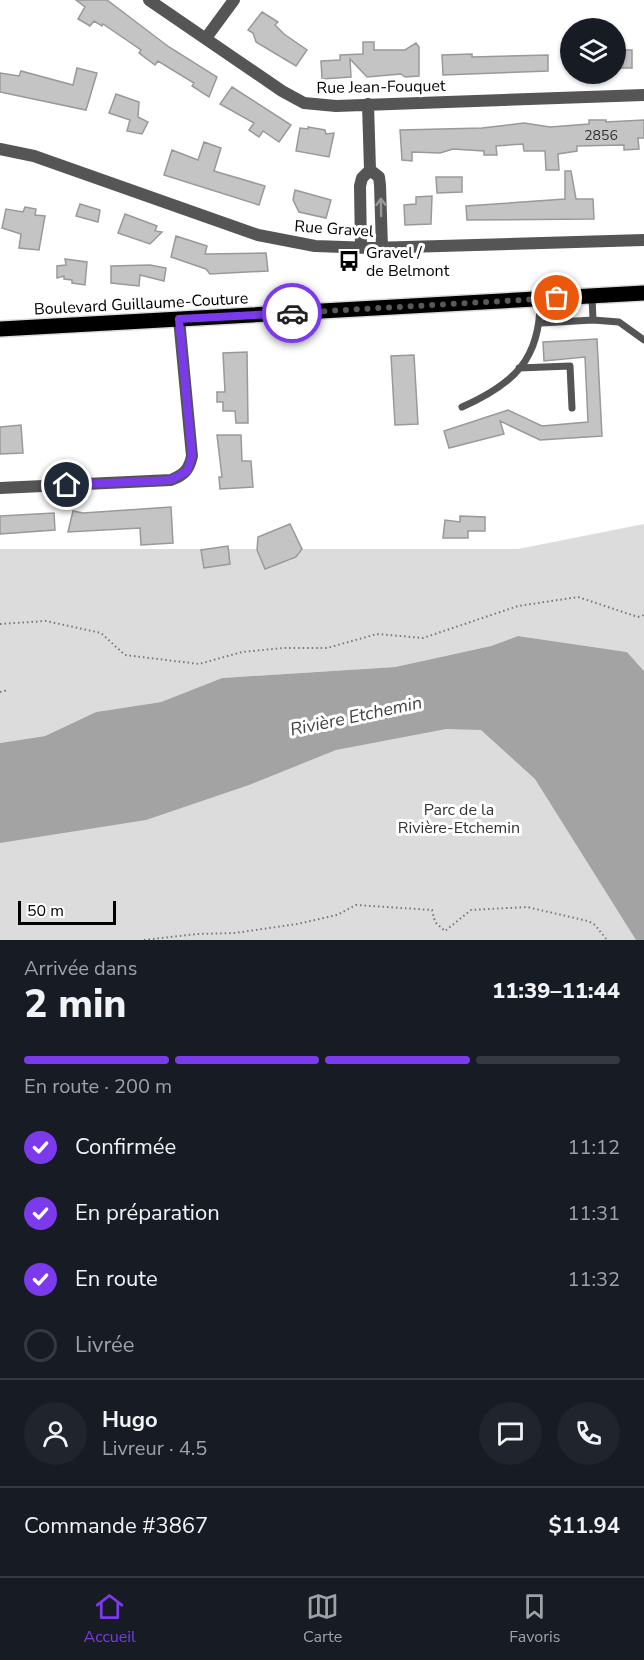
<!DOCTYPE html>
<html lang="fr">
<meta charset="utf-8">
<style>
body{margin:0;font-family:"Nunito Sans",sans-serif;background:#20242c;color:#f1f3f6;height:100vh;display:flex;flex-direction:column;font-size:22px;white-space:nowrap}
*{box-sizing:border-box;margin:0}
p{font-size:20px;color:#9ea1a6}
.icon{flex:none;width:33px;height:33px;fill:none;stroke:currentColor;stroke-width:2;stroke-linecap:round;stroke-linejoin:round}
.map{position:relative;height:940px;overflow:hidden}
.details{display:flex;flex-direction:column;background:#171b24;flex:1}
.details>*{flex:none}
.controls{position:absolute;left:560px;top:18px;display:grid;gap:12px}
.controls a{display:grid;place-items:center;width:66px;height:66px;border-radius:50%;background:#171b24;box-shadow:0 2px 4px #0004;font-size:30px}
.scale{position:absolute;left:18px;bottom:15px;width:98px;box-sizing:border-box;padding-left:6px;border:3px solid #000;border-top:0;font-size:16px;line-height:21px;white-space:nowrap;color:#000;-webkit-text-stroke:4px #fff;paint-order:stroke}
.pin{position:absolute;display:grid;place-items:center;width:51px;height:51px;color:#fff;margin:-26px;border:3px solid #fff;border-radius:50%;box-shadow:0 2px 6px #0007}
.courier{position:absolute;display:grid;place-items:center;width:60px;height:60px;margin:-30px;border:4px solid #7c3aed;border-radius:50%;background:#fff;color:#222;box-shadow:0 2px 8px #0007}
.head em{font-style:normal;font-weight:800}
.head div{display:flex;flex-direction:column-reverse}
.head{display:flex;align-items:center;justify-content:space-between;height:102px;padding:0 24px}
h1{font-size:39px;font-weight:800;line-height:45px}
.bar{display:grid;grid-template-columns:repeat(4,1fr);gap:9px 6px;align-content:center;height:72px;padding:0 24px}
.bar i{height:8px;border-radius:4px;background:#363941}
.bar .selected{background:#7c3aed}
.bar p{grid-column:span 4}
.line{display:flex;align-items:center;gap:15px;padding:0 24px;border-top:2px solid #363941}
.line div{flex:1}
.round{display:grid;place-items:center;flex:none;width:63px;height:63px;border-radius:32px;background:#20242c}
ol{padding:0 24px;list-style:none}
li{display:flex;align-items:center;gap:18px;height:66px}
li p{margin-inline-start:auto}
li .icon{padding:6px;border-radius:50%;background:#7c3aed;color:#fff;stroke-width:4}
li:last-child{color:#9ea1a6}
li i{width:33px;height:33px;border:3px solid #363941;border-radius:50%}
.dock{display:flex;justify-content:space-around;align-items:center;height:84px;border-top:2px solid #363941;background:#171b24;font-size:16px;color:#9ea1a6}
.dock a{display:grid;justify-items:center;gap:3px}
.dock .selected{color:#7c3aed}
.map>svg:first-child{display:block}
.green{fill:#dcdcdc}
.water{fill:#a3a3a3}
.building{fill:#c4c4c4;stroke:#999;stroke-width:1.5}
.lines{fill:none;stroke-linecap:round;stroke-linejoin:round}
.primary-casing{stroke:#dbdbdb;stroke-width:18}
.path{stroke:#777;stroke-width:2;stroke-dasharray:1.5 3;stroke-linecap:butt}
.lane{stroke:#555;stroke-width:7}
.street{stroke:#555;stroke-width:12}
.primary{stroke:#000;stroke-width:15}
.oneway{stroke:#999}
.done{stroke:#595959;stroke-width:6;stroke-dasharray:0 10.8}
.route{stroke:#7c3aed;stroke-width:8}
.labels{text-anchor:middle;stroke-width:6;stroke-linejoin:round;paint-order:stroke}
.number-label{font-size:14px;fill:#313131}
.street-label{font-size:16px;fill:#000;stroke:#fff}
.poi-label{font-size:16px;fill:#000;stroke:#fff;text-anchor:start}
.park-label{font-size:16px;fill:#333;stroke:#fff}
.water-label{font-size:18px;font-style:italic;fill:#444;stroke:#fff}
</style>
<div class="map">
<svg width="644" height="940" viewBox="0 0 644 940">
<rect width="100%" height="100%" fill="#fff"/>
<!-- green -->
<path class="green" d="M 644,524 L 644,671 L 627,652 L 518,636 L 491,646 L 395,667 L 222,678 L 161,702 L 96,712 L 45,736 L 0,743 L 0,549 L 518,549 Z
M 457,694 L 572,714 L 644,940 L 0,940 L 0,794 Z"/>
<!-- water -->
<path class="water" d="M 518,636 L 627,652 L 644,671 L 644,940 L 636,940 L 535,779 L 481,730 L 446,729 L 336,750 L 249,785 L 146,820 L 0,843 L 0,743 L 45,736 L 96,712 L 161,702 L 222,678 L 395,667 L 491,646 Z"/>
<!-- building -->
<path class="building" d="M 76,0 L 107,0 L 169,47 L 217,77 L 209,97 L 192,86 L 194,83 L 158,61 L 155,65 L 139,53 L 141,50 L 103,24 L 102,26 L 94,21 L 90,26 L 78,19 L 85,7 Z
M 262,12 L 278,22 L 275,25 L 284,34 L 307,50 L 296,66 L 256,42 L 253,33 L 248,30 Z
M 363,42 L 374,42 L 374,50 L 405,50 L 416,43 L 419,47 L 419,76 L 405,77 L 401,74 L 367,77 L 350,59 L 351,77 L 322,79 L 321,61 L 340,60 L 340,55 L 363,54 Z
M 615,50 L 632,50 L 632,68 L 615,68 Z
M 472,54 L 472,57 L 548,55 L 548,71 L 443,75 L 442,55 Z
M 77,68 L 97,73 L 86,110 L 0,92 L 0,73 L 19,76 L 21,71 L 73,85 Z
M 232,87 L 291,125 L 279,142 L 263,131 L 259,137 L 249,130 L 254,123 L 220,104 Z
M 116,94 L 139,102 L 138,117 L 148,122 L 142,134 L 127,131 L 130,120 L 109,113 Z
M 589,120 L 606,120 L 606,122 L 644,120 L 644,138 L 638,138 L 639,149 L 624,150 L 624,145 L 577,146 L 577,151 L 558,154 L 559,170 L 546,170 L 545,151 L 524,151 L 523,144 L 496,146 L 497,155 L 484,155 L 484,151 L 453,149 L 440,153 L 412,152 L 412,161 L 402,160 L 400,130 L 482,128 L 524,123 L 550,127 L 589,124 Z
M 308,127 L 325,130 L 326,134 L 334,133 L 329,157 L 296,151 L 300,128 L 308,129 Z
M 204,142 L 221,148 L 214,171 L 265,186 L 259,205 L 164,175 L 172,150 L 198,160 Z
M 565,171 L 571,171 L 576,199 L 593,199 L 594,219 L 467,220 L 466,206 L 565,199 Z
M 436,177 L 462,177 L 462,192 L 437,193 Z
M 295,190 L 331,200 L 326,218 L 299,212 L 293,200 Z
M 432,196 L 431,224 L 405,225 L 404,205 L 416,204 L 416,197 Z
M 80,204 L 100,210 L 98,222 L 76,216 Z
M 25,207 L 36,209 L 35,215 L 45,216 L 39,250 L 19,248 L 21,234 L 2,228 L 6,209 L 23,212 Z
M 125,214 L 157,226 L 155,231 L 162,232 L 150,244 L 118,233 Z
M 176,236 L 207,246 L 205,254 L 266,253 L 268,271 L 210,274 L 206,269 L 171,257 Z
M 65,259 L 87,262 L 85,285 L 72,283 L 72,280 L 64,279 L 64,276 L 57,278 L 57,266 L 66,265 Z
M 150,265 L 166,268 L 164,281 L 140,275 L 139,286 L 111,283 L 111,266 Z
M 597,339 L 602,436 L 540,440 L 500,421 L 504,434 L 449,448 L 444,431 L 508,410 L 542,426 L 588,422 L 585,357 L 544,361 L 543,342 Z
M 247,352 L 248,423 L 236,423 L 235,411 L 223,411 L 223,402 L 217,402 L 217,392 L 225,392 L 223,353 Z
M 414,355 L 418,424 L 395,425 L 391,356 Z
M 21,425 L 23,453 L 0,454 L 0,427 Z
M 217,435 L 241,435 L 242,461 L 251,461 L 253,487 L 220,489 L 219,477 L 222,477 Z
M 171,507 L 173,543 L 141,545 L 140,528 L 68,532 L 73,511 L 83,513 Z
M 54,513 L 55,530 L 0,534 L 0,516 Z
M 460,516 L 485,517 L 485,531 L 468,531 L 468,538 L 443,538 L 445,520 L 460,522 Z
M 290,524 L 302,549 L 296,557 L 265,569 L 257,550 L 258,537 Z
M 228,546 L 230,564 L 204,568 L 201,550 Z"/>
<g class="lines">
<defs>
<path id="primary" d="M 0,329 L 644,293"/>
</defs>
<!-- primary casing -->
<use href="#primary" class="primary-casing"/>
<!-- path -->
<path class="path" d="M 0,624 L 46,621 L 101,633 L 125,655 L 199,664 L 242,652 L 283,648 L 327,648 L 377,634 L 423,638 L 518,606 L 578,597 L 638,617 L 644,615
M 0,692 L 8,690
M 144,940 L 197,934 L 235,933 L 297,924 L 337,915 L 356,905 L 432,910 L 435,922 L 445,931 L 471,910 L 527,907 L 588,921 L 595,925 L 607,940"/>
<!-- lane -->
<path class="lane" d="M 593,320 L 619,322 L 644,340
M 541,323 L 593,320 L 592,297
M 519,368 L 570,366 L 572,408
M 462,407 C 514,384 541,359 540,299"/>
<!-- street -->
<path class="street" d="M 149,0 L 282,91 L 304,103 L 336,106 L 644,95
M 206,38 L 234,0
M 0,149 L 34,156 L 258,235 L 315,246 L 372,248 L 644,240
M 370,170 L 379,177 L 380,185 L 382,248
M 361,248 L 360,186 L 362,178 L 370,170 L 368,104
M 0,488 L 171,480 C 184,475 189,470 192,456 L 179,319"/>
<!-- primary -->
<use href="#primary" class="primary"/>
</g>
<!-- one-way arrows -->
<defs><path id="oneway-shaft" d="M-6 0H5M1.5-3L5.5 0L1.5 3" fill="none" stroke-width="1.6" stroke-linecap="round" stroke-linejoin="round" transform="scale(1.5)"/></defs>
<use class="oneway" href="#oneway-shaft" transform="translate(381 207) rotate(-91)"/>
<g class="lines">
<!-- done -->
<path class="done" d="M 292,313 L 557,298"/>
<!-- route -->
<path class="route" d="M 67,485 L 171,480 L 187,471 L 192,456 L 179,319 L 292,313"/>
</g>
<!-- icons -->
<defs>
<symbol id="bus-bare" viewBox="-9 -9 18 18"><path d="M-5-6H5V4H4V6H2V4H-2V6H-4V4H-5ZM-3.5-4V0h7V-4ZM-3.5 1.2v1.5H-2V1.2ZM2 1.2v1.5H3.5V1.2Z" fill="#000" stroke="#fff" stroke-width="2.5" paint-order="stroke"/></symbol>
</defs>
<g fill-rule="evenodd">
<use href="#bus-bare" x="334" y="246" width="30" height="30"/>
</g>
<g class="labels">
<!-- number labels -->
<g class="number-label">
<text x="601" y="140">2856</text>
</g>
<!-- street labels -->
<g class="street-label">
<text transform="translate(381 86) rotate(-1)" y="6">Rue Jean-Fouquet</text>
<text transform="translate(334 228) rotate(4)" y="6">Rue Gravel</text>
<text transform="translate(141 303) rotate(-3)" y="6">Boulevard Guillaume-Couture</text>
</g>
<!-- poi labels -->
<g class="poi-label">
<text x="366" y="258">Gravel /<tspan x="366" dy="18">de Belmont</tspan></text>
</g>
<!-- park labels -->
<g class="park-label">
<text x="459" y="815">Parc de la<tspan x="459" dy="18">Rivière-Etchemin</tspan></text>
</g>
<!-- water labels -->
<g class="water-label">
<text transform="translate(356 716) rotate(-12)" y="6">Rivière Etchemin</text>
</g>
</g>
</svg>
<div class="controls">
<a><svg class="icon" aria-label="layers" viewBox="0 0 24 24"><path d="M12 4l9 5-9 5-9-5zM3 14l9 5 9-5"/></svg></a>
</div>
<div class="scale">50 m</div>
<div class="pin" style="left:557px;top:298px;background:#ea580c"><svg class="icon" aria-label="bag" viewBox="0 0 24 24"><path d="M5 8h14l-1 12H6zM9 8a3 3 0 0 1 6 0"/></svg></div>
<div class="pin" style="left:67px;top:485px;background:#1f2937"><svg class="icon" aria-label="home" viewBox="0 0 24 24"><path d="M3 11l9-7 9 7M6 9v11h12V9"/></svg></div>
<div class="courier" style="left:292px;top:313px"><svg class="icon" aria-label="car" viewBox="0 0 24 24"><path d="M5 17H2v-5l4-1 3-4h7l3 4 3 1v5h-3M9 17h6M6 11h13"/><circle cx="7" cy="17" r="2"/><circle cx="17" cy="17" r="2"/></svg></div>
</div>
<section class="details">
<div class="head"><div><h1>2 min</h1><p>Arrivée dans</p></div><em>11:39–11:44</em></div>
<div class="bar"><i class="selected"></i><i class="selected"></i><i class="selected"></i><i></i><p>En route · 200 m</p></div>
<ol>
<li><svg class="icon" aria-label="check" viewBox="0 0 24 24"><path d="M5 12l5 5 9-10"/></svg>Confirmée<p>11:12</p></li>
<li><svg class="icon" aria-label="check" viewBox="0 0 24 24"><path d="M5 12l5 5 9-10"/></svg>En préparation<p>11:31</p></li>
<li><svg class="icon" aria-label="check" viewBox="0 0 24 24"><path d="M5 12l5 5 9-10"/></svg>En route<p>11:32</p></li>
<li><i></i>Livrée</li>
</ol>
<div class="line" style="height:108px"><a class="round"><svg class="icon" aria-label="person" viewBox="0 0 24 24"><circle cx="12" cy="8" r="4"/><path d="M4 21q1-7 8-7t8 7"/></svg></a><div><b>Hugo</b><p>Livreur · 4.5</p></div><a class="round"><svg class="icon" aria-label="chat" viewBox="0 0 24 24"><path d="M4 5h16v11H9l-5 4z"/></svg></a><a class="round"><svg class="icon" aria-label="phone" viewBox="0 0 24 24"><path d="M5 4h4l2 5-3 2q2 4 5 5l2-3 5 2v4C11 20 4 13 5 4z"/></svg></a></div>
<div class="line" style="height:78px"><div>Commande #3867</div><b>$11.94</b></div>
</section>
<nav class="dock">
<a class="selected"><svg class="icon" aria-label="home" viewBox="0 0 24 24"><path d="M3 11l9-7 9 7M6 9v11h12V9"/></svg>Accueil</a>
<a><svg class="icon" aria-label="map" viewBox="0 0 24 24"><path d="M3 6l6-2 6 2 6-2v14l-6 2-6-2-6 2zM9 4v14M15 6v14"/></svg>Carte</a>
<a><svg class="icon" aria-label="saved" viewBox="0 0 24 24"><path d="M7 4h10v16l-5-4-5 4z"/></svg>Favoris</a>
</nav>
